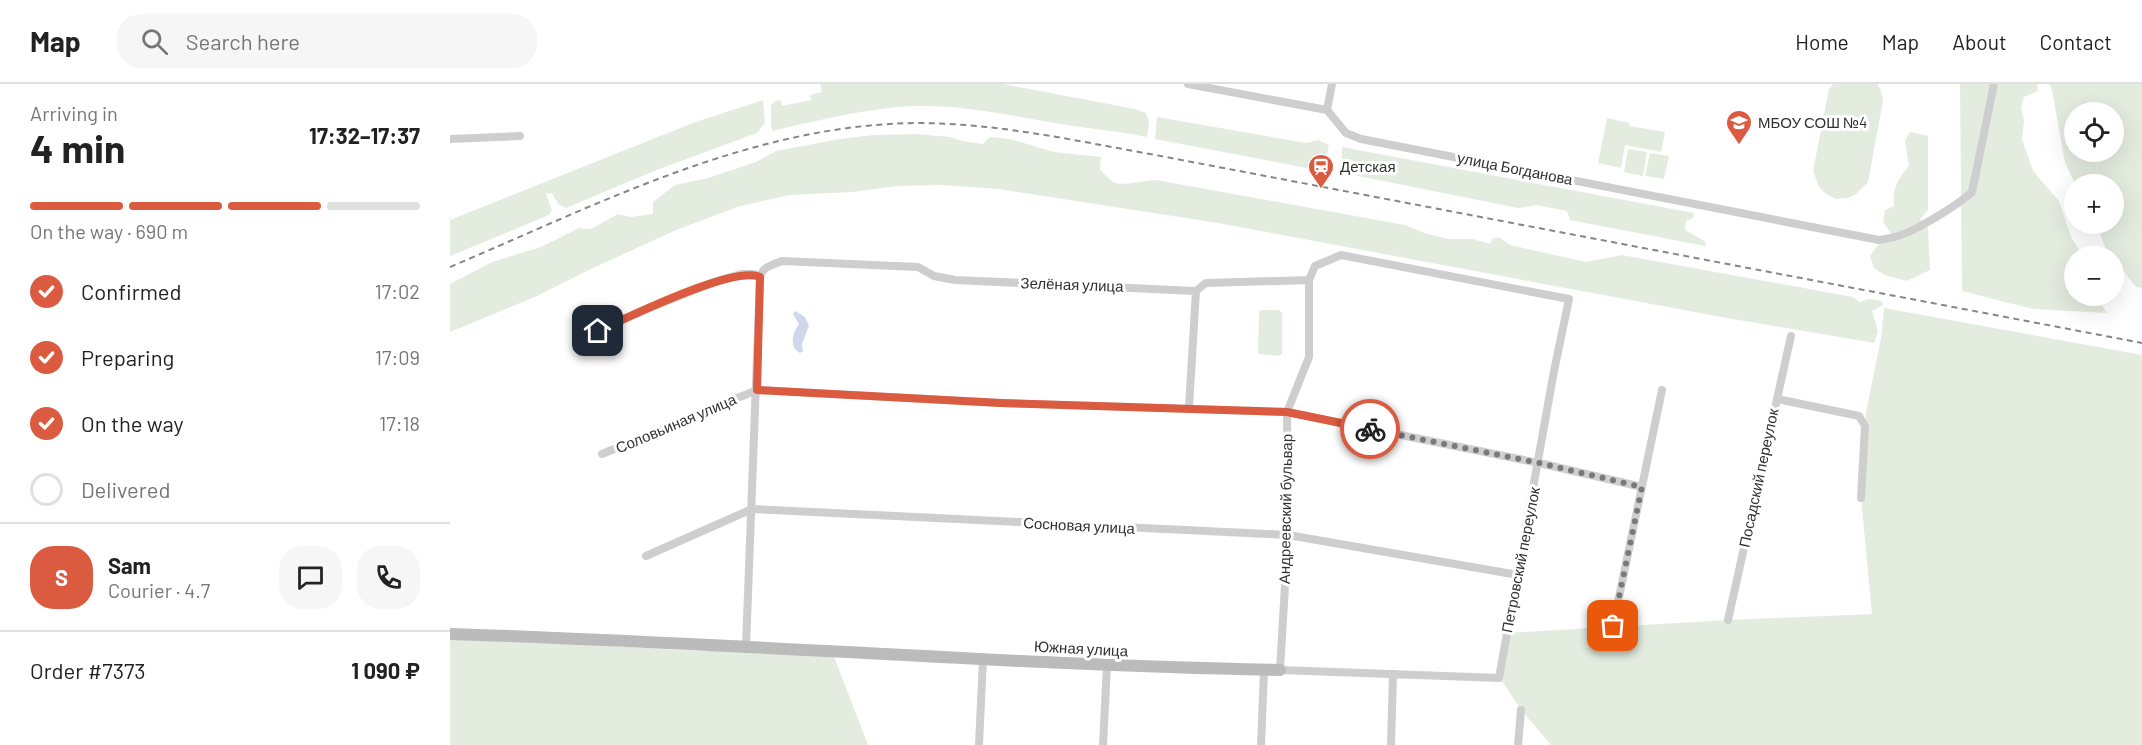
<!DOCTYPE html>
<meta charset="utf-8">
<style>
body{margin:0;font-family:Barlow,sans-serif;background:#f6f6f6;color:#222;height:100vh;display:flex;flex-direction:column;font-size:22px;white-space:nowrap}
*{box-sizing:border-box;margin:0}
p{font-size:20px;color:#767676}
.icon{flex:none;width:33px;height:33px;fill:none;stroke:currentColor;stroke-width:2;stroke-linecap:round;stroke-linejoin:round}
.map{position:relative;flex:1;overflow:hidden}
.panel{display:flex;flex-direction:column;background:#fff;width:450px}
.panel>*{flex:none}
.fabs{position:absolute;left:1614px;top:18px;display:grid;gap:12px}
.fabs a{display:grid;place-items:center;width:60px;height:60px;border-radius:50%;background:#fff;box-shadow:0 6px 24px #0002;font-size:30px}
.pin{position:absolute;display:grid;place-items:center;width:51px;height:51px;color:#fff;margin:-26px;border-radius:12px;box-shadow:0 3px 9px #0006}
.courier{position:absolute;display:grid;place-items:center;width:60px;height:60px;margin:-30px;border:4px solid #da5b40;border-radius:50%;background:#fff;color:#222;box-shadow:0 2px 8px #0007}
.headline em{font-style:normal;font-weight:700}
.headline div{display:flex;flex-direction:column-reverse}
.headline{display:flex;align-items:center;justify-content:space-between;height:102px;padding:0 30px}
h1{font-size:39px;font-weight:700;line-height:45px}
.bar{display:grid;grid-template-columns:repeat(4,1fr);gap:9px 6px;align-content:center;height:72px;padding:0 30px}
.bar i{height:8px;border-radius:4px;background:#e0e0e0}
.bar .active{background:#da5b40}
.bar p{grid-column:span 4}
.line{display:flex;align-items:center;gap:15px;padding:0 30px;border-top:2px solid #e0e0e0}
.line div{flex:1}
.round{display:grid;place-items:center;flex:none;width:63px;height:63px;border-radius:24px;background:#f6f6f6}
ol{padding:0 30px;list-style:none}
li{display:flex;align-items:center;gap:18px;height:66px}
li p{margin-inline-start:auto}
li .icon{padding:6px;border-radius:50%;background:#da5b40;color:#fff;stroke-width:4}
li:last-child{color:#767676}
li i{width:33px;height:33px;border:3px solid #e0e0e0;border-radius:50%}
header{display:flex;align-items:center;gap:36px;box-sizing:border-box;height:84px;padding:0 30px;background:#fff;border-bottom:2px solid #e0e0e0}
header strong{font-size:28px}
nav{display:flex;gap:33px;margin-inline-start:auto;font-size:21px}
.search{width:420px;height:54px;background:#f6f6f6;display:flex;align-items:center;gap:15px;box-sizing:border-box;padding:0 21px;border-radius:24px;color:#767676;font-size:22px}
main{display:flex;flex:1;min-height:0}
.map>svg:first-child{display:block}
.green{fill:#e4ece0;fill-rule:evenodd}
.water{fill:#ced8eb}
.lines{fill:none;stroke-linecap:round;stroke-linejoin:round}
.street{stroke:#cecece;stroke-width:8}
.secondary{stroke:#bbb;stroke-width:12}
.rail{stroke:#868686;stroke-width:2;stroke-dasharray:6 4.5;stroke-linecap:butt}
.done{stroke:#797979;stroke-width:6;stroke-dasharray:0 10.8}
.route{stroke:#da5b40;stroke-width:8}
.labels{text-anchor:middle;stroke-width:6;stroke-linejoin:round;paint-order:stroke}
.poi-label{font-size:15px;fill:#313131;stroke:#fff;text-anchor:start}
.street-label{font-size:15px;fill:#313131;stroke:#fff}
</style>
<header>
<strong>Map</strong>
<div class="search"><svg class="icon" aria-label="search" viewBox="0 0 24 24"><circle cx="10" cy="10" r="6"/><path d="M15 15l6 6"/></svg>Search here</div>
<nav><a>Home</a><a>Map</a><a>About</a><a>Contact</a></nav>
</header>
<main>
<section class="panel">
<div class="headline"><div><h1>4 min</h1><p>Arriving in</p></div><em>17:32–17:37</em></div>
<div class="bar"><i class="active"></i><i class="active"></i><i class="active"></i><i></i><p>On the way · 690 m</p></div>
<ol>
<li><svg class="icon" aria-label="check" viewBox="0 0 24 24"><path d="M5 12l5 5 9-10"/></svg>Confirmed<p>17:02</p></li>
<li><svg class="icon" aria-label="check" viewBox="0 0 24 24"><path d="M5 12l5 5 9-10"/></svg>Preparing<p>17:09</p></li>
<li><svg class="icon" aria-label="check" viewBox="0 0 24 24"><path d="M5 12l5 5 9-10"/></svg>On the way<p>17:18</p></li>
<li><i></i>Delivered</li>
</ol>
<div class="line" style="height:108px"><b class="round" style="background:#da5b40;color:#fff">S</b><div><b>Sam</b><p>Courier · 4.7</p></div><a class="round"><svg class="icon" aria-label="chat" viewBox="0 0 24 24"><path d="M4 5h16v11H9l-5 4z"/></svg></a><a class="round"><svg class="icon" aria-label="phone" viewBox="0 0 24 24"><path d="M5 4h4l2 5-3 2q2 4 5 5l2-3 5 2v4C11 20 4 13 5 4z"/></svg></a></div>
<div class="line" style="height:78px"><div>Order #7373</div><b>1 090 ₽</b></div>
</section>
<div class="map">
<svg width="1692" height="661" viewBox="0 0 1692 661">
<rect width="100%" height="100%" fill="#fff"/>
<!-- green -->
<path class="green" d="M 370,0 L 553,0 L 685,25 L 696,29 L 699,38 L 697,53 C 669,47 640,45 611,40 C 555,31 497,17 439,24 C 400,29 362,37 323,47 L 321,43 L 321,21 L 325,17 L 331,16 L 332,22 L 361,16 L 360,11 L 372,8 Z
M 1383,0 L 1427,0 L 1431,6 L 1433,17 L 1418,98 L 1406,110 L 1398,114 L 1386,115 L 1376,110 L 1369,103 L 1363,87 L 1379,5 Z
M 1510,0 L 1587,0 L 1588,7 L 1574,13 L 1571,24 L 1574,36 L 1572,55 L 1583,87 L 1609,117 L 1621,153 L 1633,172 L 1624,172 L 1624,212 L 1651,212 L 1651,220 L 1657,229 L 1583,225 L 1512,207 Z
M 1599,0 L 1692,0 L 1692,204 L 1686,203 L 1656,165 L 1646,140 L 1664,140 L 1664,100 L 1625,100 L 1615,79 L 1602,6 ZM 1624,28 L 1664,28 L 1664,68 L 1624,68 Z
M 313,16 L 315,39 L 307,49 L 204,87 L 116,124 L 108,120 L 102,109 L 96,110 L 102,126 L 99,131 L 0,172 L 0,136 L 243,39 Z
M 707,33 L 856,59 L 868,56 L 879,61 L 873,87 L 705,55 Z
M 1157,34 L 1179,39 L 1179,42 L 1215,48 L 1211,68 L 1175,61 L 1171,84 L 1148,79 Z
M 1460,48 L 1478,52 L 1478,126 L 1470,135 L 1478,144 L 1480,186 L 1457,197 L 1435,191 L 1424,184 L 1420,172 L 1427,162 L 1442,151 L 1433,138 L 1435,126 L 1444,122 C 1442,104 1448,95 1459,82 L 1455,57 Z
M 466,50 L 500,53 L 512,57 L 533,60 L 540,53 L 560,55 L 604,68 L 651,73 L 650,86 C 654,89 660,97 665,99 C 676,102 694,96 706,96 L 955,141 L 977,150 L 999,155 L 1023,155 L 1040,160 L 1043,154 L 1050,154 L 1060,161 L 1136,178 L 1172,171 L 1403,213 L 1410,218 L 1419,215 L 1432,217 L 1433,221 L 1422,227 L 1428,247 L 1424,259 L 1266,232 L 768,139 L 549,105 L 492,101 L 447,102 L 403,108 L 339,111 L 287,123 L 224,147 L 141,185 L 87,212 L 0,248 L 0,200 L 42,178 L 91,163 L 129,144 L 141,145 L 168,130 L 181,133 L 203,130 L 203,118 L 225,101 L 258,94 L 306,78 L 326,67 L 390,55 L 423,51 Z
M 892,63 L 1244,129 L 1243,134 L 1236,137 L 1235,146 L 1256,158 L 1255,162 L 1120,136 L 1117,127 L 1087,121 L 1068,124 L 888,88 L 892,75 Z
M 1178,65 L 1197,68 L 1193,92 L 1174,88 Z
M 1200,69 L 1219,72 L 1214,95 L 1195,92 Z
M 1434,224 L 1692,271 L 1692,661 L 1101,661 L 1071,626 L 1050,594 L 1056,549 L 1278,536 L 1422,530 L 1411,414 L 1416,328 L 1431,254 Z
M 811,226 L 829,226 L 832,229 L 832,270 L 829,272 L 808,270 L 809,228 Z
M 0,552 L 226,566 L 383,570 L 418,661 L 0,661 Z"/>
<!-- water -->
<path class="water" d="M 345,227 L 355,233 L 359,242 L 352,260 L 353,267 L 350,269 C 338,263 343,248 349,240 L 343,230 Z"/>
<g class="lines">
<!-- street -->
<path class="street" d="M 738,0 L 877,26 L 896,49 L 911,55 L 1429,156 C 1435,155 1442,154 1448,152 C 1467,146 1508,121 1522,108 L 1544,0
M 877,26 L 882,0
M 0,55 L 70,52
M 130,255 L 199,224 L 267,197 L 291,190 L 304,190 L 310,193 C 313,182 323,181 332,177 L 468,183 L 484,192 L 505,196 L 746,207 L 756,199 L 859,196 L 865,182 L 891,171 L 1119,215 L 1104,287 L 1049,594 L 830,586 L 838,451 L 837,328 L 859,273 L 859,196
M 1327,315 L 1409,332 L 1415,342 L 1411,414
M 739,324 L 746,207
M 152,370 L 307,306 L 551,319 L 837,328 L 1089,379 L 1192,403
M 196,472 L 302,425 L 838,451 L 1068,491
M 1278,536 L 1341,252
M 1163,542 L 1212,306
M 296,563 L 310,193
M 529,661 L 533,575
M 653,661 L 657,582
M 811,661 L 814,586
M 941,661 L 943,590
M 1068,661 L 1071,626"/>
<!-- secondary -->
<path class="secondary" d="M 0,550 C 277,558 553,581 830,586"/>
<!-- rail -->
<path class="rail" d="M 0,183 C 149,120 300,41 466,39 C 545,39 622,56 700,70 L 1692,259"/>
</g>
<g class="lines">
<!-- done -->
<path class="done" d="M 920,345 L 1089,379 L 1192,403 L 1163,542"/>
<!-- route -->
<path class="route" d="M 148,247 C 176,234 284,181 310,193 L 307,306 L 551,319 L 837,328 L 920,345"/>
</g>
<!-- icons -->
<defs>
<symbol id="school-pin" viewBox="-11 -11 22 30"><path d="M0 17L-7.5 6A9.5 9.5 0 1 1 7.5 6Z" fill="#da5b40" stroke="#fff"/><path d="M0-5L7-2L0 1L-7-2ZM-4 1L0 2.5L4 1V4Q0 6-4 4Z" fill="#fff"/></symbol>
<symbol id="station-pin" viewBox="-11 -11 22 30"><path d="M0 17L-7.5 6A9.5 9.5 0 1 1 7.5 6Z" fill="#da5b40" stroke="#fff"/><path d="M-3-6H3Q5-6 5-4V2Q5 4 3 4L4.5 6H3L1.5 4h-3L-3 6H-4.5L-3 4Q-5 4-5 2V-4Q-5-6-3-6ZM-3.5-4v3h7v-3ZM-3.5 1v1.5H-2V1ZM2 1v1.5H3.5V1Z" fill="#fff"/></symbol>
</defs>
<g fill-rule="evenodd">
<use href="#school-pin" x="1274" y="24" width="30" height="40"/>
<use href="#station-pin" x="856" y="68" width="30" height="40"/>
</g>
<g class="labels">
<!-- poi labels -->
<g class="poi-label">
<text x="1308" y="44">МБОУ СОШ №4</text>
<text x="890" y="88">Детская</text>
</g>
<!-- street labels -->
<g class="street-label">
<text transform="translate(1065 85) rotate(11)" y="5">улица Богданова</text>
<text transform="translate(622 201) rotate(2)" y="5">Зелёная улица</text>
<text transform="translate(226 340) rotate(-23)" y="5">Соловьиная улица</text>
<text transform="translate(1309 394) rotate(-78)" y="5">Посадский переулок</text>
<text transform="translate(836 425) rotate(-89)" y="5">Андреевский бульвар</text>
<text transform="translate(629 442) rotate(3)" y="5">Сосновая улица</text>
<text transform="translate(1071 476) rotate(-79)" y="5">Петровский переулок</text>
<text transform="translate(631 565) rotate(3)" y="5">Южная улица</text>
</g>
</g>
</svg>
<div class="fabs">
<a><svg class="icon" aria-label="locate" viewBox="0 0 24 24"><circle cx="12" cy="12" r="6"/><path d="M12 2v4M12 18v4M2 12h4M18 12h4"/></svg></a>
<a>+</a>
<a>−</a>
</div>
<div class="pin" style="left:1163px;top:542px;background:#ea580c"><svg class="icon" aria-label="bag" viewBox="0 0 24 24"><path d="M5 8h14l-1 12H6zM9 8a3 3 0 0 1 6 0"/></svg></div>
<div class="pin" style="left:148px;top:247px;background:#1f2937"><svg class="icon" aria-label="home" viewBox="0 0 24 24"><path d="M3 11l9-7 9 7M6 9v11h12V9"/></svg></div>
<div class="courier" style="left:920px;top:345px"><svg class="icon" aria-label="bike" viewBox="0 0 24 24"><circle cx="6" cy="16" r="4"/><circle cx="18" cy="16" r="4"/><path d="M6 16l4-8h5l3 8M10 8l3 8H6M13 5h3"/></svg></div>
</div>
</main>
